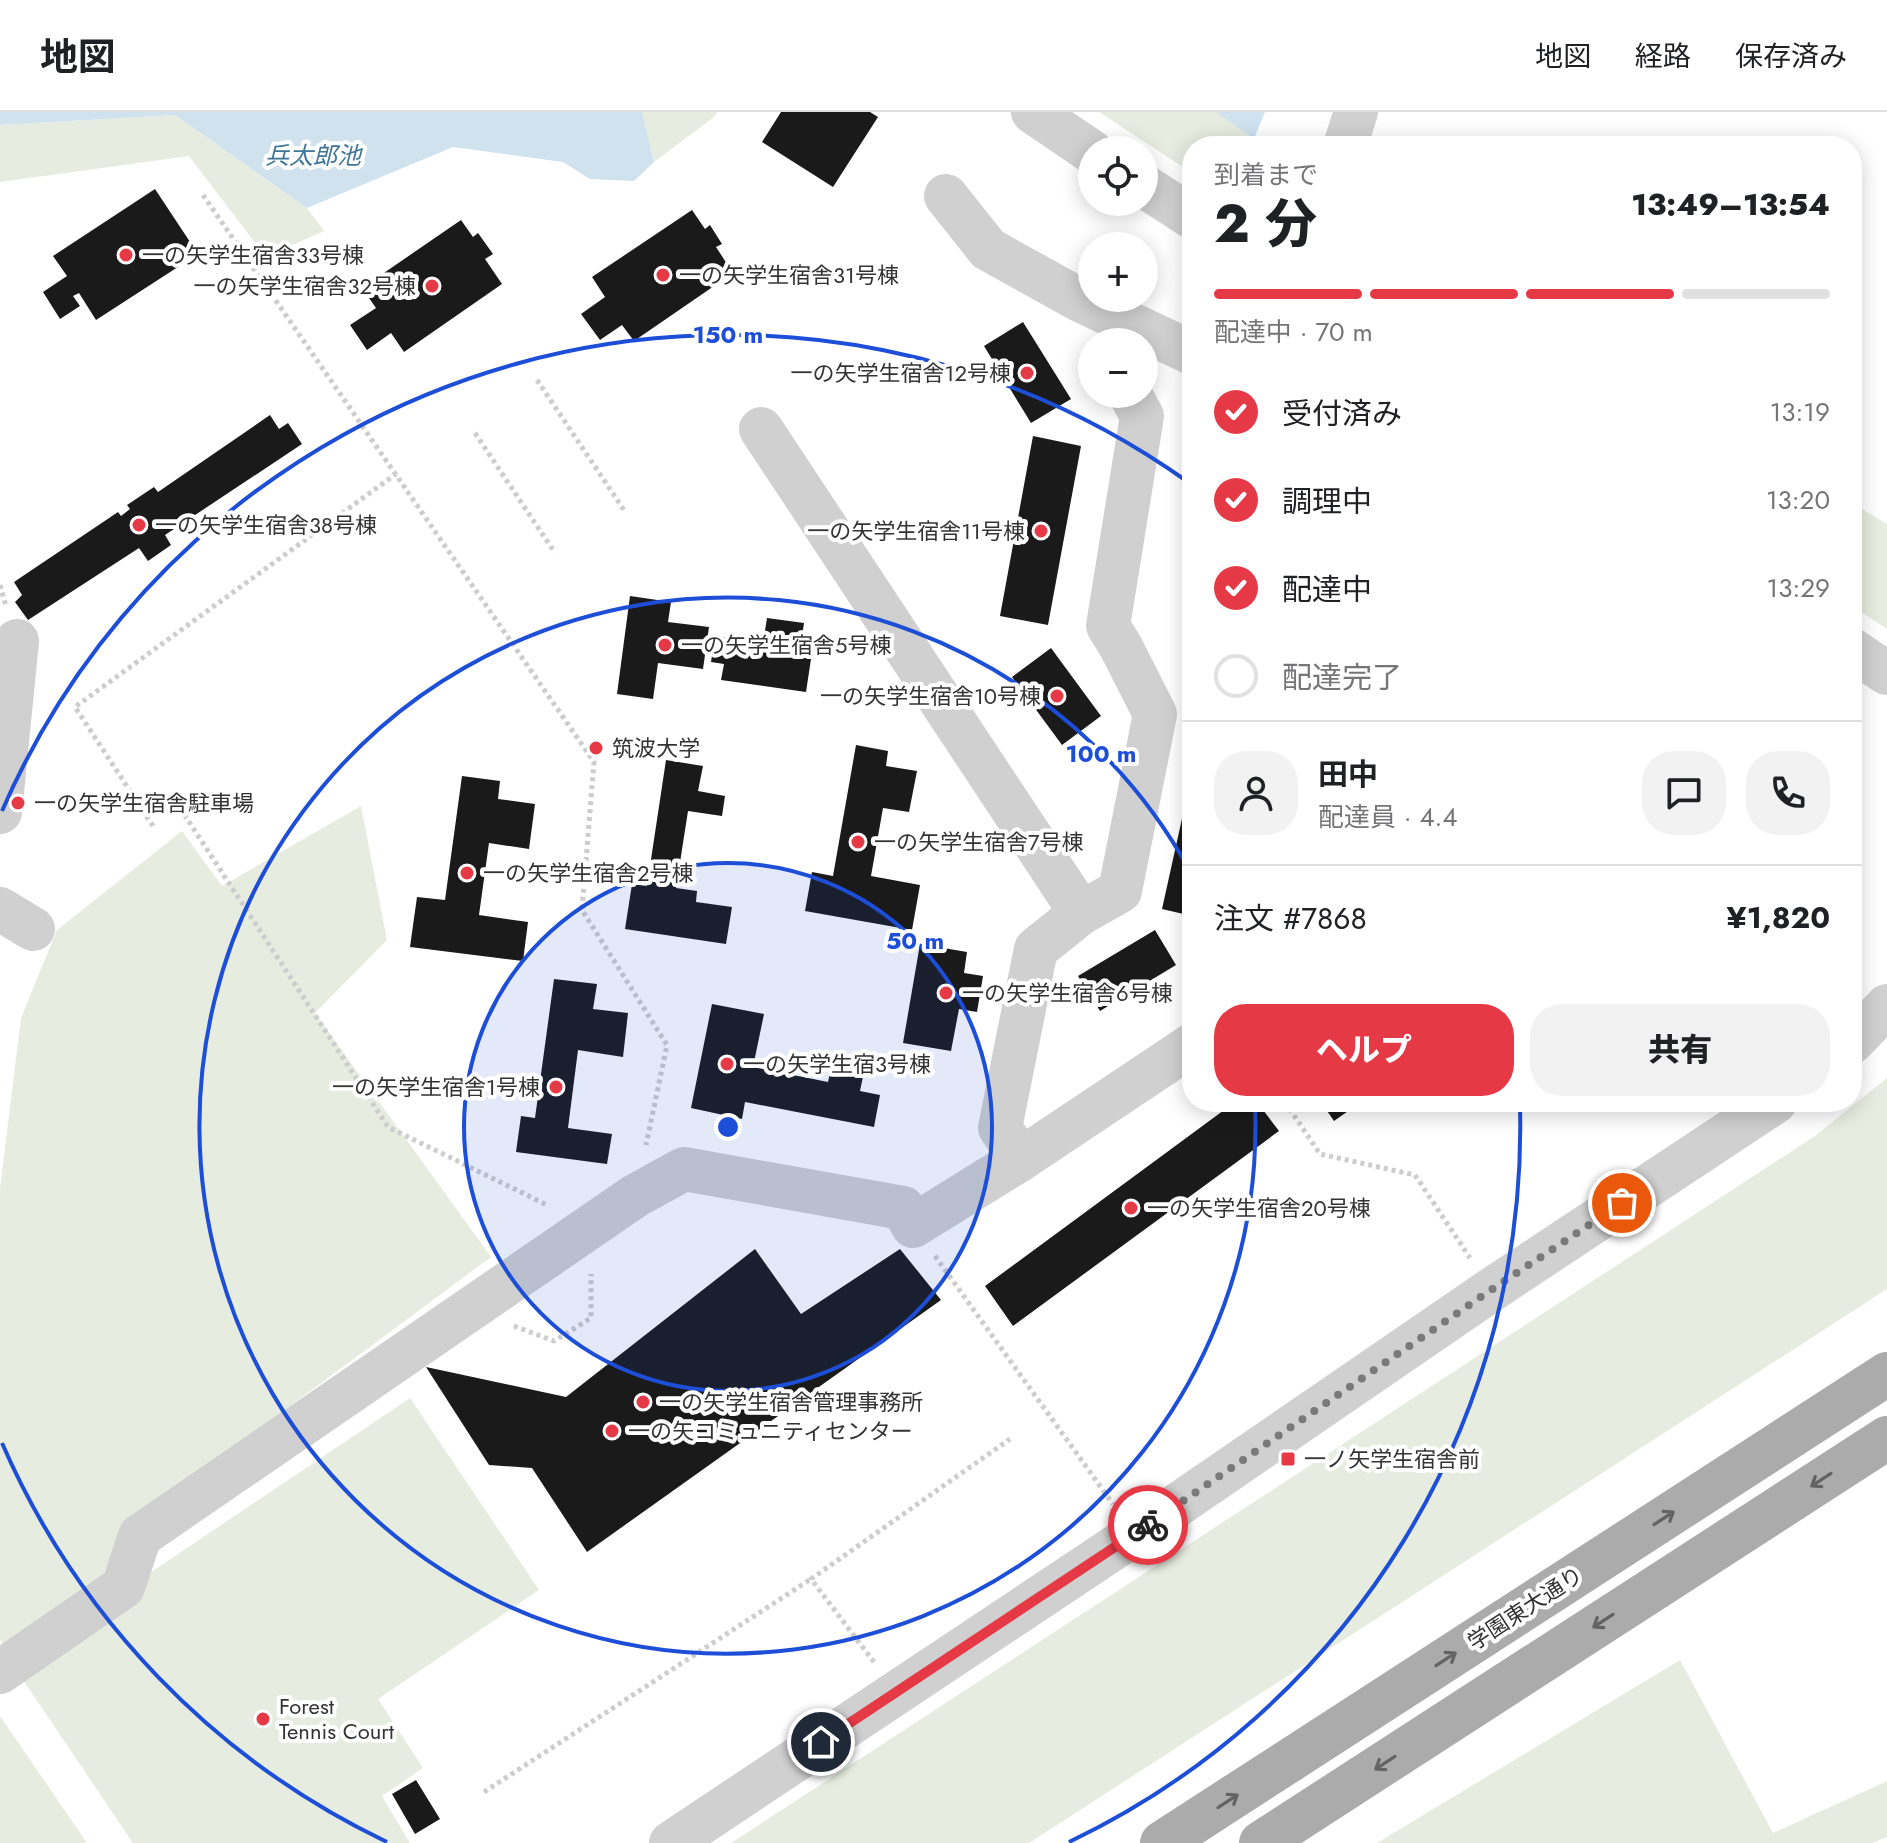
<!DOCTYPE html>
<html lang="ja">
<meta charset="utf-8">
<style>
body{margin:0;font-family:Jost,"Noto Sans JP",sans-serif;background:#f2f2f2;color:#202124;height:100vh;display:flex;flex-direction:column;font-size:30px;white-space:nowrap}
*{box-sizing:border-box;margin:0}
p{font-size:26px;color:#757577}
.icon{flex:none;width:44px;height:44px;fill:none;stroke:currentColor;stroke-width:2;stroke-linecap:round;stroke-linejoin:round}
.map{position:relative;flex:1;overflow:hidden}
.panel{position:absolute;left:1182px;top:24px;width:680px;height:976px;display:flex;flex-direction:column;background:#fff;border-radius:32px;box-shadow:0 4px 20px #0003}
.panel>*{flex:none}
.controls{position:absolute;left:1078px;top:24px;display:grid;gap:16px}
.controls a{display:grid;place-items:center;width:80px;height:80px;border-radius:50%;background:#fff;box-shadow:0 4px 20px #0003;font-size:40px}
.pin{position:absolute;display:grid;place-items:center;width:68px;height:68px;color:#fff;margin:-34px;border:4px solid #fff;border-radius:50%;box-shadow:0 2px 8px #0007}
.courier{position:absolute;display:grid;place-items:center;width:80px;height:80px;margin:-40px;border:6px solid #e63946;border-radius:50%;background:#fff;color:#222;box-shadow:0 2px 10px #0007}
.head em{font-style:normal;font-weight:800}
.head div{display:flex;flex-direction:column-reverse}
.head{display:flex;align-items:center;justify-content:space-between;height:136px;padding:0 32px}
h1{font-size:52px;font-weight:800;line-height:60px}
.bar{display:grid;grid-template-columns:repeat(4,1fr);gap:12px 8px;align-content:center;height:96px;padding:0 32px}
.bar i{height:10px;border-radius:6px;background:#e0e0e0}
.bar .active{background:#e63946}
.bar p{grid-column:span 4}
.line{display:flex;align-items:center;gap:20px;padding:0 32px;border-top:2px solid #e0e0e0}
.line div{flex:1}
.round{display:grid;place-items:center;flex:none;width:84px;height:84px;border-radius:32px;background:#f2f2f2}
ol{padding:0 32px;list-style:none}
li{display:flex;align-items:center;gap:24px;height:88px}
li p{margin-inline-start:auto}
li .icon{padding:8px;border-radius:50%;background:#e63946;color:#fff;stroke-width:4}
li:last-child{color:#757577}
li i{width:44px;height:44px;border:4px solid #e0e0e0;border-radius:50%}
.primary-button{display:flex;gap:16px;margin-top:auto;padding:16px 32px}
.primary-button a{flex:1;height:92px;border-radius:32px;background:#e63946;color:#fff;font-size:32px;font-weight:800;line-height:92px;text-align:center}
.primary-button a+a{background:#f2f2f2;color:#202124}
header{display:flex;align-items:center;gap:48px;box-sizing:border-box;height:112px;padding:0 40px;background:#fff;border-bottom:2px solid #e0e0e0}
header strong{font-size:38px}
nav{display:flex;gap:44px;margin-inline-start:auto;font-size:28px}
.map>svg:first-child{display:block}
.green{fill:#e6ecdf}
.water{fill:#cfe2ee}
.building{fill:#1a1a1a}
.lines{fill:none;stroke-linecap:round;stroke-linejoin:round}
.path{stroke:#cdcdcd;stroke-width:5;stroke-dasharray:4 4;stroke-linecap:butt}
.minor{stroke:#d0d0d0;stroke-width:44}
.major{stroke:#ababab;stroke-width:44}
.oneway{stroke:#636363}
.done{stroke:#7a7a7a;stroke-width:8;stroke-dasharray:0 14.4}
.route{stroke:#e63946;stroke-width:10}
.ring{fill:none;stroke:#1d4ed8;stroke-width:4}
.poi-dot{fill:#e63946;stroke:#fff;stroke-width:3}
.labels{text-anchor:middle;stroke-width:8;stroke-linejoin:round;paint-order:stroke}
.poi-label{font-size:22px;fill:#333;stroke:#fff;text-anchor:start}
.street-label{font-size:22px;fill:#333;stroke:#fff}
.water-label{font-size:24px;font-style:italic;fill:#3f7597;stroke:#fff}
.centre{fill:#1d4ed8;stroke:#fff;stroke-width:4}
.ring-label{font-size:24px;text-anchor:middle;font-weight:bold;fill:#1d4ed8;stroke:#fff;stroke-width:8;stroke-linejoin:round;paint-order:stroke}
</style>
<header>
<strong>地図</strong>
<nav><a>地図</a><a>経路</a><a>保存済み</a></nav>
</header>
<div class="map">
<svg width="1887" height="1731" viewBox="0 0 1887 1731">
<rect width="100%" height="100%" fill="#fff"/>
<!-- green -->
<path class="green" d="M 642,0 L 717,0 L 714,5 L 654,50 Z
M 1099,0 L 1216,0 L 1265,34 L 1192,34 L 1192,61 Z
M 175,3 L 307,96 L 324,119 L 266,145 L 189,44 L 0,70 L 0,13 Z
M 1852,391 L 1887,412 L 1887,517 L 1852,494 Z
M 361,694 L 387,828 L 315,901 L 491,1145 L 120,1420 L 102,1467 L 5,1537 L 0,1528 L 0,1077 L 21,906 L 57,818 L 182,719 L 222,774 Z
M 1887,966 L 1887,1177 L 1029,1731 L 731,1731 L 1815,1024 Z
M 410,1286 L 539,1478 L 378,1587 L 423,1656 L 382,1684 L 410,1731 L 133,1731 L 13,1553 Z
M 1680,1548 L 1773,1721 L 1887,1669 L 1887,1725 L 1872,1731 L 1377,1731 Z
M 0,1604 L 87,1731 L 0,1731 Z"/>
<!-- water -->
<path class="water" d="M 0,0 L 642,0 L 654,50 L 634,69 L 590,67 L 563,50 L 453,35 L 307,96 L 175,3 L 0,13 Z
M 1216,0 L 1265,0 L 1254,27 Z"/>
<!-- building -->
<path class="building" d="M 781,0 L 870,0 L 878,5 L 833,75 L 762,30 Z
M 155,77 L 198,142 L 96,208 L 79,181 L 73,184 L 80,194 L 60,207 L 43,180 L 67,164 L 53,144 Z
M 692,98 L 705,117 L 710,113 L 722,132 L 716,135 L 733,161 L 634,229 L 622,213 L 600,228 L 581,202 L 605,185 L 592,165 Z
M 461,108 L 473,125 L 478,121 L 493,142 L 485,147 L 502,172 L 404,240 L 391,221 L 367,238 L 350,213 L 376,196 L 362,176 Z
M 1023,210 L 1071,287 L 1031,311 L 984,234 Z
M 270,303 L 279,317 L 288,311 L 302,332 L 165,423 L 171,433 L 148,449 L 139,436 L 28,508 L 15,490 L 22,483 L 14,470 L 118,400 L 121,404 L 130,397 L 127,393 L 154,375 L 158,380 Z
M 1033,324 L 1081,334 L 1048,513 L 1000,504 Z
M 630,484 L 671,490 L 668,510 L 709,515 L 703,557 L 658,551 L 653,587 L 617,582 Z
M 767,506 L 804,511 L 799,545 L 811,547 L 806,580 L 721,568 L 724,552 L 711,550 L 715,524 L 763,531 Z
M 1051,536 L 1101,604 L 1062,633 L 1012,565 Z
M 856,633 L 888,639 L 886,654 L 917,659 L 909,700 L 883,696 L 871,764 L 920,773 L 912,818 L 805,799 L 812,760 L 833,764 Z
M 666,648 L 703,654 L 698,679 L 725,684 L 722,704 L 688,699 L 676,776 L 697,779 L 696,790 L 732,795 L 726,832 L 625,817 L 632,772 L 647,774 Z
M 462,664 L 500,669 L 498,687 L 535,692 L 529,737 L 489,731 L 479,803 L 528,810 L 523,849 L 410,835 L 417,785 L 445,788 Z
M 1191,666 L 1192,666 L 1192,804 L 1162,797 Z
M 1155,818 L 1176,853 L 1100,899 L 1078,864 Z
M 920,832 L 967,840 L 964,861 L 983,864 L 977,900 L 959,897 L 951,939 L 903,931 Z
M 554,867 L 597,872 L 593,897 L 628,901 L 623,945 L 578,938 L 568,1016 L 612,1022 L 607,1052 L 516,1040 L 521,1004 L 535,1006 Z
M 712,892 L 764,902 L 753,955 L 828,970 L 834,944 L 866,950 L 860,979 L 880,983 L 874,1015 L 745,990 L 742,1007 L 691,996 Z
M 1235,990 L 1257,990 L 1279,1019 L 1013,1214 L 985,1174 Z
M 1321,990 L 1361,990 L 1334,1009 Z
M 755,1137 L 801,1202 L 900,1137 L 941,1188 L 587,1440 L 532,1356 L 489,1353 L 426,1255 L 566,1285 Z
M 416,1668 L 440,1707 L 415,1722 L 392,1682 Z"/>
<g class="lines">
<!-- path -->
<path class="path" d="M 203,83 L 594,650 L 582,798 L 667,933 L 646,1033
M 537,268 L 624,398
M 475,321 L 555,441
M 0,473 L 6,494
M 180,696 L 388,1015 L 549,1094
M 153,714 L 75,595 L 396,362
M 1285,990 L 1320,1042 L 1415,1063 L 1470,1146
M 935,1144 L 1113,1392
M 514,1214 L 554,1229 L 591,1206 L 591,1162
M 874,1550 L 811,1467 L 1010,1327
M 484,1680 L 811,1467"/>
<!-- minor -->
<path class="minor" d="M 1033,0 L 1092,40
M 1345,34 L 1356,0
M 1144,74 L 1192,105
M 946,84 L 988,137 L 1078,187 L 1192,241
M 761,317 L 1081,801
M 1852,538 L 1887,561
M 0,700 L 17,529
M 0,797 L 33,817
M 1852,930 L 1887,894
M 1021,1047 L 1000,1016 L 1036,837 L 1081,801 L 1120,779 L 1155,602 L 1121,535 L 1108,514 L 1142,304 L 1130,282
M 0,1560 L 123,1475 L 140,1424 L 635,1084 L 684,1057 L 903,1096 L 913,1114 L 1021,1047 L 1192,933
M 671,1731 L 1135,1422 L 1491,1178 L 1775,990"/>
<!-- major -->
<path class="major" d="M 1162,1731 L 1887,1262
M 1261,1731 L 1887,1326"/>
</g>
<!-- one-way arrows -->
<defs><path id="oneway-shaft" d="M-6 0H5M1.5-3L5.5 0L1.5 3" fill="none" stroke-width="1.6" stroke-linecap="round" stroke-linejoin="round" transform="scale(2)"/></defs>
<g class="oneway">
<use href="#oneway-shaft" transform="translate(1821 1368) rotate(147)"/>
<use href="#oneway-shaft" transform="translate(1664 1406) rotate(-33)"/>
<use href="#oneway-shaft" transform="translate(1603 1509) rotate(147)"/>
<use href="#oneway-shaft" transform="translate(1446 1547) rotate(-33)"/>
<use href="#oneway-shaft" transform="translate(1385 1651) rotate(147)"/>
<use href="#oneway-shaft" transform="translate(1228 1689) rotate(-33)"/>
</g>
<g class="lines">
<!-- done -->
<path class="done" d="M 1148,1413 L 1491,1178 L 1622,1091"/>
<!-- route -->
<path class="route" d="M 821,1630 L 1148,1413"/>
</g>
<!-- distance rings -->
<circle cx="728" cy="1015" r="264" fill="#1d4ed8" fill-opacity=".12"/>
<g class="ring">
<circle cx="728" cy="1015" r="264"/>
<path d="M1255 992A528 528 0 1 1 1190 759"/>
<path d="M387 1730A792 792 0 0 1 2 1331M2 699A792 792 0 0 1 1188 370M1520 994A792 792 0 0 1 1069 1730"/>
</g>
<!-- markers -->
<g class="poi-dot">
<circle cx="126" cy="143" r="8"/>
<circle cx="663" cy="163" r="8"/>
<circle cx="432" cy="174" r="8"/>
<circle cx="1027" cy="261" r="8"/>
<circle cx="139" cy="413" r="8"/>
<circle cx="1041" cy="419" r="8"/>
<circle cx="665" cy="533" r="8"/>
<circle cx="1057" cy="584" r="8"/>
<circle cx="596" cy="636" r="8"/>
<circle cx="18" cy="691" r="8"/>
<circle cx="858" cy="730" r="8"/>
<circle cx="467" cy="761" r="8"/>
<circle cx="946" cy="881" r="8"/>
<circle cx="727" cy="952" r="8"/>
<circle cx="556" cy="975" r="8"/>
<circle cx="1131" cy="1096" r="8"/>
<circle cx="643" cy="1290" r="8"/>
<circle cx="612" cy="1319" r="8"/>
<rect x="1280" y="1339" width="16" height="16" rx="4"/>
<circle cx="263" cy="1607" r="8"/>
</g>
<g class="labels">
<!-- poi labels -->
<g class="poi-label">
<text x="142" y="151">一の矢学生宿舎33号棟</text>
<text x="679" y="171">一の矢学生宿舎31号棟</text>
<text x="416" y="182" text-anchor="end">一の矢学生宿舎32号棟</text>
<text x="1011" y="269" text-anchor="end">一の矢学生宿舎12号棟</text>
<text x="155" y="421">一の矢学生宿舎38号棟</text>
<text x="1025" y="427" text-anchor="end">一の矢学生宿舎11号棟</text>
<text x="681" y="541">一の矢学生宿舎5号棟</text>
<text x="1041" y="592" text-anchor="end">一の矢学生宿舎10号棟</text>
<text x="612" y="644">筑波大学</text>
<text x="34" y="699">一の矢学生宿舎駐車場</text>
<text x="874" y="738">一の矢学生宿舎7号棟</text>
<text x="483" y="769">一の矢学生宿舎2号棟</text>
<text x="962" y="889">一の矢学生宿舎6号棟</text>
<text x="743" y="960">一の矢学生宿3号棟</text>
<text x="540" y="983" text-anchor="end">一の矢学生宿舎1号棟</text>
<text x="1147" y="1104">一の矢学生宿舎20号棟</text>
<text x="659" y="1298">一の矢学生宿舎管理事務所</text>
<text x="628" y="1327">一の矢コミュニティセンター</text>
<text x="1304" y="1355">一ノ矢学生宿舎前</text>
<text x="279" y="1602">Forest<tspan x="279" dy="25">Tennis Court</tspan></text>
</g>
<!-- street labels -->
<g class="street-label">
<text transform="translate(1525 1496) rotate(-33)" y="8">学園東大通り</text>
</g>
<!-- water labels -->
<g class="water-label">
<text x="313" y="52">兵太郎池</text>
</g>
</g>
<circle cx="728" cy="1015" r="12" class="centre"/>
<g class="ring-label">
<text x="728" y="231">150 m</text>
<text x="1101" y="650">100 m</text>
<text x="915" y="837">50 m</text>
</g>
</svg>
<div class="controls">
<a><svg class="icon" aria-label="locate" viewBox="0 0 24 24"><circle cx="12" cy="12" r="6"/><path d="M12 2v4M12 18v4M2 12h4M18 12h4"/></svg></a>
<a>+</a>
<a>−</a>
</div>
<div class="pin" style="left:1622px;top:1091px;background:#ea580c"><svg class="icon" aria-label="bag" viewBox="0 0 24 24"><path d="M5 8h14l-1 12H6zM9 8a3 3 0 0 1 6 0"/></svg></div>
<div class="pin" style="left:821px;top:1630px;background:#1f2937"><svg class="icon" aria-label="home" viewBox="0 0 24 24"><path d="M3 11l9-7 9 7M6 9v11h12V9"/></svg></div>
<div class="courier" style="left:1148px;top:1413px"><svg class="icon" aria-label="bike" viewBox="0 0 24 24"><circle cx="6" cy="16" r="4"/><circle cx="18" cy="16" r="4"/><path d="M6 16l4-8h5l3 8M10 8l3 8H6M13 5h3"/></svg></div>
<section class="panel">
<div class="head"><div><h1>2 分</h1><p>到着まで</p></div><em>13:49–13:54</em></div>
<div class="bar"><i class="active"></i><i class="active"></i><i class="active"></i><i></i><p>配達中 · 70 m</p></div>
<ol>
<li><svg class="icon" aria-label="check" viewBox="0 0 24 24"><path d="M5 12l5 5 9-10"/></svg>受付済み<p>13:19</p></li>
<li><svg class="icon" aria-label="check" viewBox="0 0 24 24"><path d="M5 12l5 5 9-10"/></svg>調理中<p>13:20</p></li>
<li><svg class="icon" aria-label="check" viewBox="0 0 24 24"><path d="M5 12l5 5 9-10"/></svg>配達中<p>13:29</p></li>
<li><i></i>配達完了</li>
</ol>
<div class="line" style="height:144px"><a class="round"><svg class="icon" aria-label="person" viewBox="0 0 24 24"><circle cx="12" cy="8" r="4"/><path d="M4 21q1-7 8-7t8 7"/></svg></a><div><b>田中</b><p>配達員 · 4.4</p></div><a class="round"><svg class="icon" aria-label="chat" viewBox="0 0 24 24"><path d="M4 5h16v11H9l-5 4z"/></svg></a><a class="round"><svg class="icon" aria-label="phone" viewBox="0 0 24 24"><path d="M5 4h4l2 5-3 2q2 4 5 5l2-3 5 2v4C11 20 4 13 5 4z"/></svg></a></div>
<div class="line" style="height:104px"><div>注文 #7868</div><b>¥1,820</b></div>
<div class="primary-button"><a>ヘルプ</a><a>共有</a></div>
</section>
</div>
